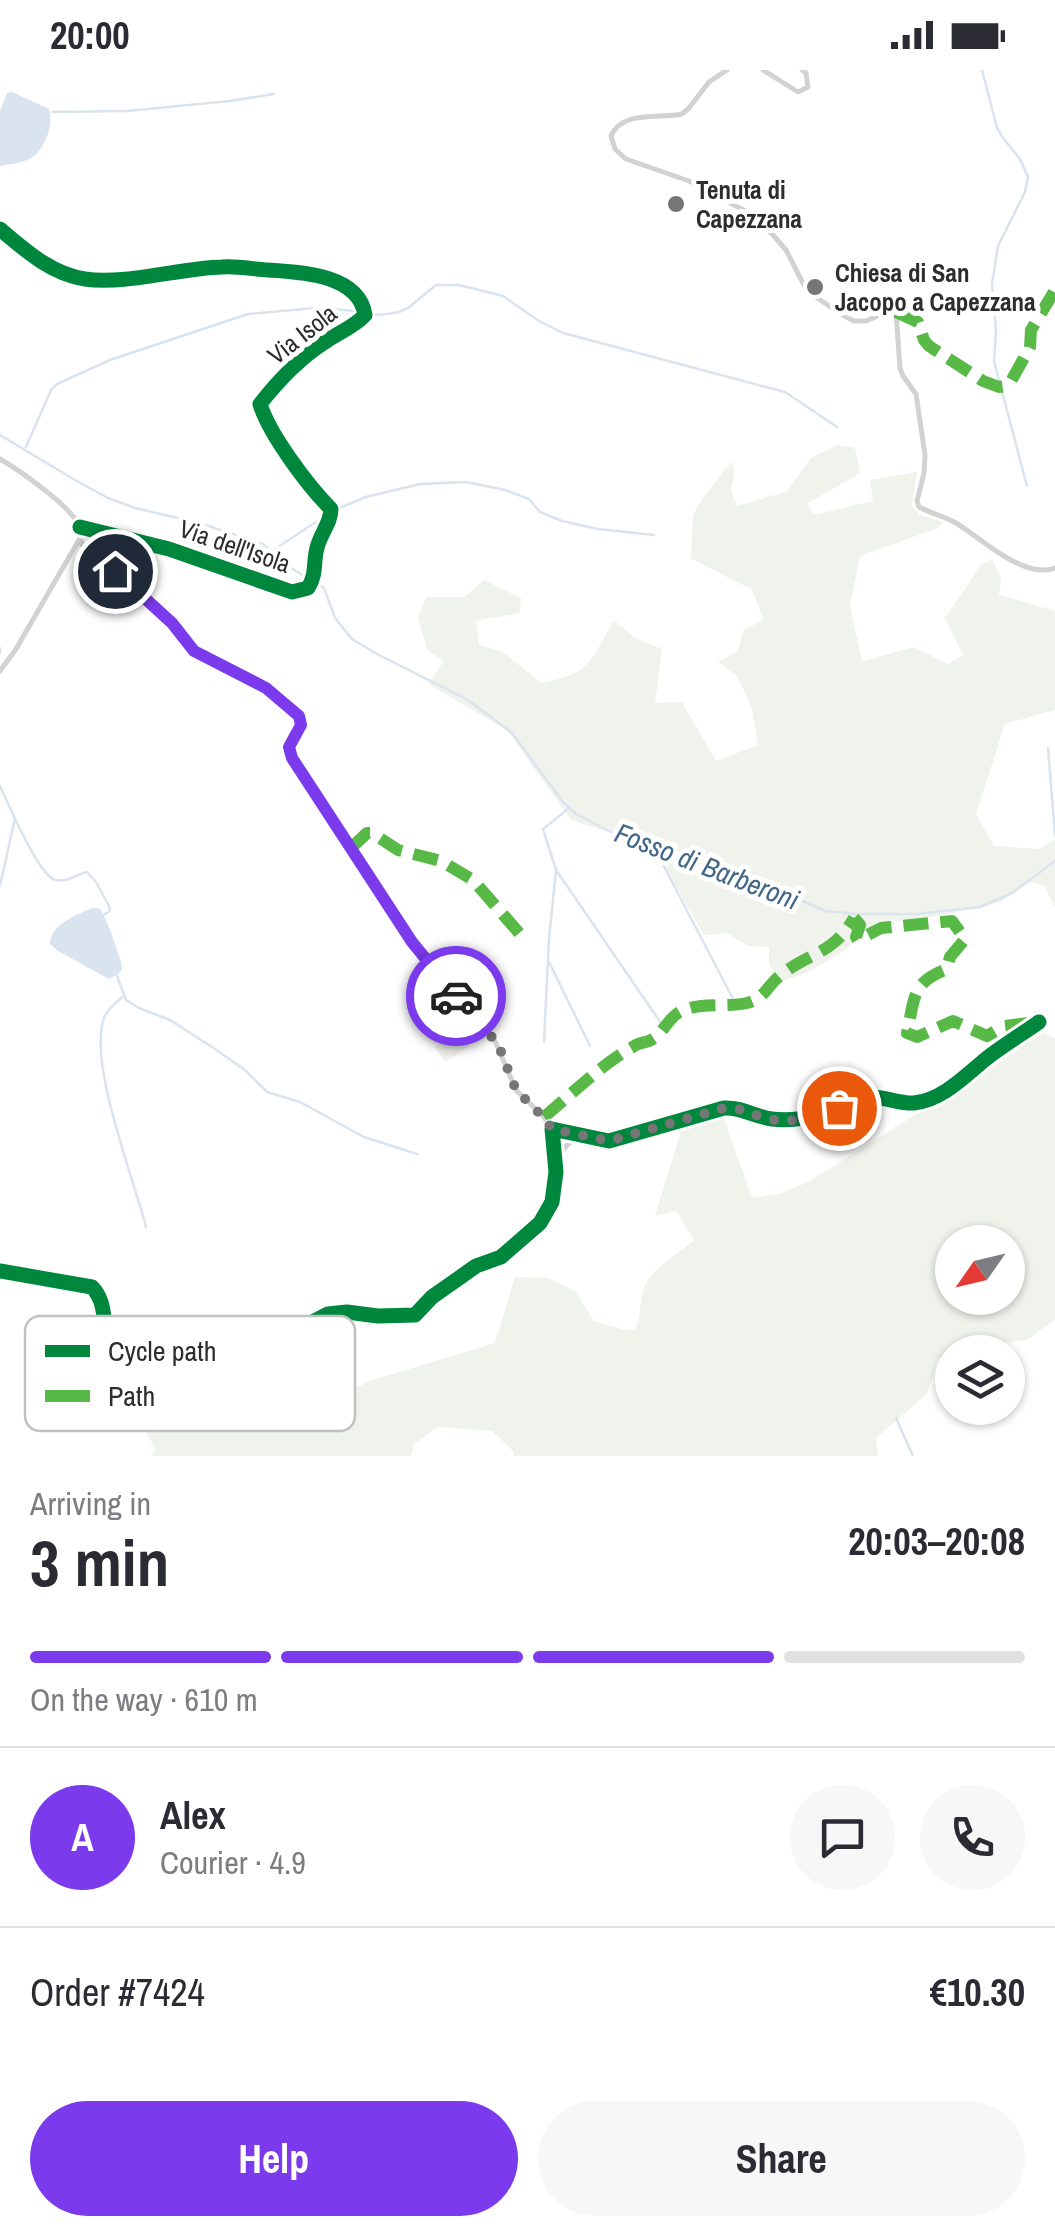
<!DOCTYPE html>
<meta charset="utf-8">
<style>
body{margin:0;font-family:"Archivo Narrow",sans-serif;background:#f7f7f7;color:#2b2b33;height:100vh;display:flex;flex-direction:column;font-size:38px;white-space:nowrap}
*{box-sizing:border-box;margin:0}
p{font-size:32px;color:#7c7c81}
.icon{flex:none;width:55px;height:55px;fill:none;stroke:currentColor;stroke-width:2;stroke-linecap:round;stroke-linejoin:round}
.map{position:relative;height:1386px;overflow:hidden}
.side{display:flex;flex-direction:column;background:#fff;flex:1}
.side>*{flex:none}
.needle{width:65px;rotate:236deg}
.buttons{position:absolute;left:935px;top:1155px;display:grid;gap:20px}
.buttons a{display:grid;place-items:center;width:90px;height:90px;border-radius:50%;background:#fff;box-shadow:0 2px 8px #0004;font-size:50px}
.pin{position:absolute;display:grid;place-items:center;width:85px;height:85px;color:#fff;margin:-42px;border:5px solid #fff;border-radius:50%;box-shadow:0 2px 10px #0007}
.courier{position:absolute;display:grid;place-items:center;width:100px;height:100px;margin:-50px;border:8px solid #7c3aed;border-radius:50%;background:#fff;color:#222;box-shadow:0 2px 12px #0007}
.summary em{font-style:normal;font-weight:800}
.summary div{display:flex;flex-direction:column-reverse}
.summary{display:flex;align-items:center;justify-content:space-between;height:170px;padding:0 30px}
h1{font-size:65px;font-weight:800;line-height:75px}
.bar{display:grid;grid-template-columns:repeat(4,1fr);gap:15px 10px;align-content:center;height:120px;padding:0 30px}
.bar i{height:12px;border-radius:8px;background:#e1e1e2}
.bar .selected{background:#7c3aed}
.bar p{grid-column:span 4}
.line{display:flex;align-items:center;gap:25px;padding:0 30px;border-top:2px solid #e1e1e2}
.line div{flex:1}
.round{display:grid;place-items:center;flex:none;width:105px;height:105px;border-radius:52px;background:#f7f7f7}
.primary-button{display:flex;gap:20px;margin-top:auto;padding:20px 30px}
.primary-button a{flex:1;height:115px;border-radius:60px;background:#7c3aed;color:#fff;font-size:40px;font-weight:800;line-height:115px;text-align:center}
.primary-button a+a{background:#f7f7f7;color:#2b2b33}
.status{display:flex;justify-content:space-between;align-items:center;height:70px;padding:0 50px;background:#fff;direction:ltr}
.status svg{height:28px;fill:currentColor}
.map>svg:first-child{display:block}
.green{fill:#eff3eb;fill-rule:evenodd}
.water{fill:#d9e4ef}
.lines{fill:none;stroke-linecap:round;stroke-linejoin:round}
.stream{stroke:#d9e4ef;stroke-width:2.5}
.minor{stroke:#d2d2d2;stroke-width:5}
.quiet{stroke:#58b947;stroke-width:12;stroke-dasharray:25 12;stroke-linecap:butt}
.cycleway-casing{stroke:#fff;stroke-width:21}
.cycleway{stroke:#00873e;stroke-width:15}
.done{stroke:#767676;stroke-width:10;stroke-dasharray:0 18}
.route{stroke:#7c3aed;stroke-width:12}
.poi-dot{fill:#767676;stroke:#fff;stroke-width:4}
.labels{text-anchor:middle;stroke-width:10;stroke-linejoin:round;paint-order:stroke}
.poi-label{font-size:25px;font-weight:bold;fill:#2d2d2d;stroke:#fff;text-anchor:start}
.street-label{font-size:25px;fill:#2d2d2d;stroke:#fff}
.water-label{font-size:28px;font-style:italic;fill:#426788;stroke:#fff}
.key{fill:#fff;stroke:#c0c0c0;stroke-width:2.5}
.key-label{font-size:28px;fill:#2d2d2d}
</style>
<div class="status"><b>20:00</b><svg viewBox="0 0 49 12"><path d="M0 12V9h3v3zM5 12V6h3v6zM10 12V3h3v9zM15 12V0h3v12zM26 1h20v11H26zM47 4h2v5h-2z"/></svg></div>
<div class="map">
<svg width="1055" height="1386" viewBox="0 0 1055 1386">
<rect width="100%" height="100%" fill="#fff"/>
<!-- green -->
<path class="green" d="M 837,375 L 855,378 L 860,403 L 807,434 L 814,445 L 873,431 L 870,410 L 917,402 L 912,436 L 920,445 L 943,452 L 938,458 L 860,486 L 850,536 L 862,591 L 914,577 L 948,594 L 963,585 L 945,548 L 981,495 L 992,489 L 1001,507 L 999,525 L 1055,541 L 1055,640 L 1005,654 L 976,744 L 994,776 L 1040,779 L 1055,769 L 1055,837 L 1044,815 L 1030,812 L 1001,832 L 939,846 L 874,854 L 842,882 L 806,903 L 780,912 L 769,894 L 769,877 L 748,876 L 727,863 L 704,865 L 662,792 L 628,768 L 571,750 L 507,660 L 428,614 L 444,591 L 427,580 L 418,548 L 426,527 L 464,527 L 484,510 L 521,528 L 520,543 L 476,551 L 479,575 L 501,581 L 542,613 C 592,603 590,591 614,550 L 635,568 L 662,579 L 655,633 L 682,632 L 716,691 L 758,675 L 752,639 L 738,607 L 718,592 L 738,581 L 743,561 L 764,549 L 751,518 L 740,514 L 691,488 L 693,445 L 702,429 L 731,392 L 735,401 L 731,420 L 737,436 L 786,422 L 811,388 Z
M 460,961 L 470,976 L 445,992 L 435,977 Z
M 1044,963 L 1055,968 L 1055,1249 L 1027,1270 L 978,1275 L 938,1288 L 927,1324 L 876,1368 L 878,1386 L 513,1386 L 514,1382 L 492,1361 L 438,1357 L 414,1374 L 411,1386 L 151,1386 L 156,1380 L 144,1359 L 281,1355 L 370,1311 L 495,1273 L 515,1207 L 548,1208 L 575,1221 L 594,1251 L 625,1260 L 635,1260 C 642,1246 639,1234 643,1220 C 650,1198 678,1185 694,1170 L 676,1141 L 655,1146 L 683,1054 L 721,1040 L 752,1128 L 782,1123 L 808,1112 L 923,1040 L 1013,975 ZM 952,1172 L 1008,1172 L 1008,1228 L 952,1228 Z"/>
<!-- water -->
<path class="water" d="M 12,22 L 49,39 C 54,53 46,76 34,86 C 26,93 10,94 0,96 L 0,41 L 7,23 Z
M 92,838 C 95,838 98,838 100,839 C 104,842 124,895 122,899 C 119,905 114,906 109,909 L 58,881 L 50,874 C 50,855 76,845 92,838 Z"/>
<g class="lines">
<!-- stream -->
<path class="stream" d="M 982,0 L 997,58 L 1003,68 L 1020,89 L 1028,107 L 1025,122 L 998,176 L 992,214 L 996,260 L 994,291 L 1027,416
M 52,42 L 127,41 L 230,31 L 274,24
M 368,243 L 380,245 L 399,242 L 408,238 L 436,215 L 459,215 L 503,226 L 539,251 L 563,263 L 785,322 L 837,357
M 0,365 L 75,410 L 108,428 L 135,438 L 199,453 L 263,474 L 291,498 L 324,518 L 335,548 L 352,569 L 375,583 L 468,630 L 512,663 L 563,732 L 576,744 L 619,766 L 676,790 L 778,821 L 826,841 L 856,844 L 917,844 L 980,837 L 1012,823 L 1055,791
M 26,377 L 51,320 L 57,314 L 110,290 L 248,244 L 315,238 L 356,241
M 335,440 L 366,427 L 420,414 L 466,412 L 505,420 L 529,429 L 540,442 L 562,451 L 598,459 L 654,465
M 272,481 L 325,446
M 0,578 L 0,583
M 1048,678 L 1055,765
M 0,716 C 9,735 39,807 56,810 C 67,813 77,804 87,802 L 96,812 L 109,836 L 110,841 L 103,845
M 568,739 L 543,759 L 556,800 L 663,956
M 657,783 L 733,929
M 0,816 L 15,748
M 549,892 L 590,976
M 117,906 L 126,930 L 139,938 L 170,950 L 215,979 L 245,1000 L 267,1022 L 300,1032 L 364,1067 L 417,1084
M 122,927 C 117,932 109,938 106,944 C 84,983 135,1112 146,1157
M 544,972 L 549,869 L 556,801
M 896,1348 L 913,1386"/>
<!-- minor -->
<path class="minor" d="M 727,0 L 709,12 L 689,38 L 682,44 C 658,49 622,40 611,66 L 615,79 L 626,89 L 689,111 L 749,143 L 773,165 L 786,180 L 807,221 L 841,244 L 854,251 L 866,251 L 889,241 L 896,242 L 900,298 L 903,306 L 916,324 L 925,385 L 924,403 L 917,431 L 919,437 C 930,443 944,446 956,453 C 981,468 1024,510 1055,498
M 763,0 L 798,22 L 808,17 L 806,3 L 802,0
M 0,159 C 25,180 51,204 85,209 C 125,215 181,198 222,197 C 237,196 253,199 268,200 C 300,202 359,204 365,245 C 354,257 338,263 325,272 C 300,288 278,311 260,334 C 269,364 308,416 331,439 C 331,453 320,464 317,478 C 313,492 317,504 308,518 L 292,522 L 169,479 L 80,457
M 0,389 C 19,400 66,433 77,452 C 82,459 80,467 82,475 L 115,501 L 172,553 L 194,581 L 266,618 L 299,646 L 301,655 L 289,677 L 292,688 L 408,867 L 495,971 L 516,1020 L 544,1047 L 552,1059
M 0,601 L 16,579 L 80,468
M 556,1088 L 569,1073 L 587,1066
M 0,1201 L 92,1217 C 112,1238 95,1262 122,1279 L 145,1273 L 208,1288 L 243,1287 L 268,1280 L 305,1256 L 328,1244 L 347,1242 L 378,1246 L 415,1245 L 432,1227 L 476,1196 L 501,1187 L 540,1153 L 552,1132 L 556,1102 L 552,1059 L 609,1071 L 724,1038 C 742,1037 755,1047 772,1049 C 806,1053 837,1039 868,1027 C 884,1026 899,1034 914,1033 C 943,1030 966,1005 987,988 C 1004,975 1022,964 1039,952"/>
<!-- quiet -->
<path class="quiet" d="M 896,242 L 918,252 L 924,270 L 929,276 L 983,311 L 999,317 L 1006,316 L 1010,313 L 1030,277 L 1031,260 L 1055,220
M 351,778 L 367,763 L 372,763 L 398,780 L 441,791 L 473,810 L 520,864 L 529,868
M 854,848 L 860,855 L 856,867 L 858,870 L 881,858 L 952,851 L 965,869 L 950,887 L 947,899 C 911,913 915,927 907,963 L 917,967 L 953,951 L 987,966 L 1004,956 L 1029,953
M 544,1047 C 573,1023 603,993 636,975 C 641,972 646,973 651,970 C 662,965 667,950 678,943 C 697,931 726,938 747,933 C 765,929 768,914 782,904 C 811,882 833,884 854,848"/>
<defs>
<path id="cycleway" d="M 0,159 C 25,180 51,204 85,209 C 125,215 181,198 222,197 C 237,196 253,199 268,200 C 300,202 359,204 365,245 C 354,257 338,263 325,272 C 300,288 278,311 260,334 C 269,364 308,416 331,439 C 331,453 320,464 317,478 C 313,492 317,504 308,518 L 292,522 L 169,479 L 80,457
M 0,1201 L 92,1217 C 112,1238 95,1262 122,1279 L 145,1273 L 208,1288 L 243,1287 L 268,1280 L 305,1256 L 328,1244 L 347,1242 L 378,1246 L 415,1245 L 432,1227 L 476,1196 L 501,1187 L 540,1153 L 552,1132 L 556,1102 L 552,1059 L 609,1071 L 724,1038 C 742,1037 755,1047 772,1049 C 806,1053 837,1039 868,1027 C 884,1026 899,1034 914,1033 C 943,1030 966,1005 987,988 C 1004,975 1022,964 1039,952"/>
</defs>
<!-- cycleway casing -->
<use href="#cycleway" class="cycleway-casing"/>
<!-- cycleway -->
<use href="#cycleway" class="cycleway"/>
</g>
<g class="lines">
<!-- done -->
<path class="done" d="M 456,926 L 498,974 L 516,1020 L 544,1048 L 552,1059 L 609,1071 L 724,1038 C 740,1037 750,1044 765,1048 C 790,1055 816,1047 839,1038"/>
<!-- route -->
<path class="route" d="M 115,501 L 172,553 L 194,581 L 266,618 L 299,646 L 301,655 L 289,677 L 292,688 L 412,872 L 456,926"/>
</g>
<!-- markers -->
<g class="poi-dot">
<circle cx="676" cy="134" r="10"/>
<circle cx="815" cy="217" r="10"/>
</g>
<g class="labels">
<!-- poi labels -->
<g class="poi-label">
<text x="696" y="129">Tenuta di<tspan x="696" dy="29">Capezzana</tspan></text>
<text x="835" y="212">Chiesa di San<tspan x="835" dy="29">Jacopo a Capezzana</tspan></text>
</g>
<!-- street labels -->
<g class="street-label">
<text transform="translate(302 264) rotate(-38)" y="9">Via Isola</text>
<text transform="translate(235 476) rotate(19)" y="9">Via dell'Isola</text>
</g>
<!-- water labels -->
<g class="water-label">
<text transform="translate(707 796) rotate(21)" y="10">Fosso di Barberoni</text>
</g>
</g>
<!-- legend -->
<rect x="25" y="1246" width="330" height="115" rx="15" class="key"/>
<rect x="45" y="1275" width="45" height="12" fill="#00873e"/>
<rect x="45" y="1320" width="45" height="12" fill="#58b947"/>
<g class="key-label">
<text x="108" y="1291">Cycle path</text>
<text x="108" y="1336">Path</text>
</g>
</svg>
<div class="buttons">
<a><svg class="needle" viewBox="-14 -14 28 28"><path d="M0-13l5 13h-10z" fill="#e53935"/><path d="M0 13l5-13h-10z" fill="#7c7c81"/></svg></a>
<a><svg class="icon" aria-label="layers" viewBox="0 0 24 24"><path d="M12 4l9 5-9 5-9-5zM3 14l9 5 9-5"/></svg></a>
</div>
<div class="pin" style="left:839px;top:1038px;background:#ea580c"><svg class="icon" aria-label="bag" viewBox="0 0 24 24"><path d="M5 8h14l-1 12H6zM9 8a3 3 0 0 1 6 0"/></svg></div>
<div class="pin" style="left:115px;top:501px;background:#1f2937"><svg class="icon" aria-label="home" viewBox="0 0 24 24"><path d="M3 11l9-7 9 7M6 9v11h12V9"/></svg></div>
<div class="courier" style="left:456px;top:926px"><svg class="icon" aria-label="car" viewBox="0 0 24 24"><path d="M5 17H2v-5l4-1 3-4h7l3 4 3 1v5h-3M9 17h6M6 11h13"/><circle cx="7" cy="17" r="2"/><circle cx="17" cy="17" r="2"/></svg></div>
</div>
<section class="side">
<div class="summary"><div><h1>3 min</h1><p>Arriving in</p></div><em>20:03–20:08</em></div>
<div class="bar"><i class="selected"></i><i class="selected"></i><i class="selected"></i><i></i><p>On the way · 610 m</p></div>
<div class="line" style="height:180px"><b class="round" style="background:#7c3aed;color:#fff">A</b><div><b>Alex</b><p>Courier · 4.9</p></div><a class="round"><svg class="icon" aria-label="chat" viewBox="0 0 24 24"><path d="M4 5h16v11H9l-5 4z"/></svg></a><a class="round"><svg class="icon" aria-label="phone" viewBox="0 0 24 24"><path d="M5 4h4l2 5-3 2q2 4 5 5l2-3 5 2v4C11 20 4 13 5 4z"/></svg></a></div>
<div class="line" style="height:130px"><div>Order #7424</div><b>€10.30</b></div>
<div class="primary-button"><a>Help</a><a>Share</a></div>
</section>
